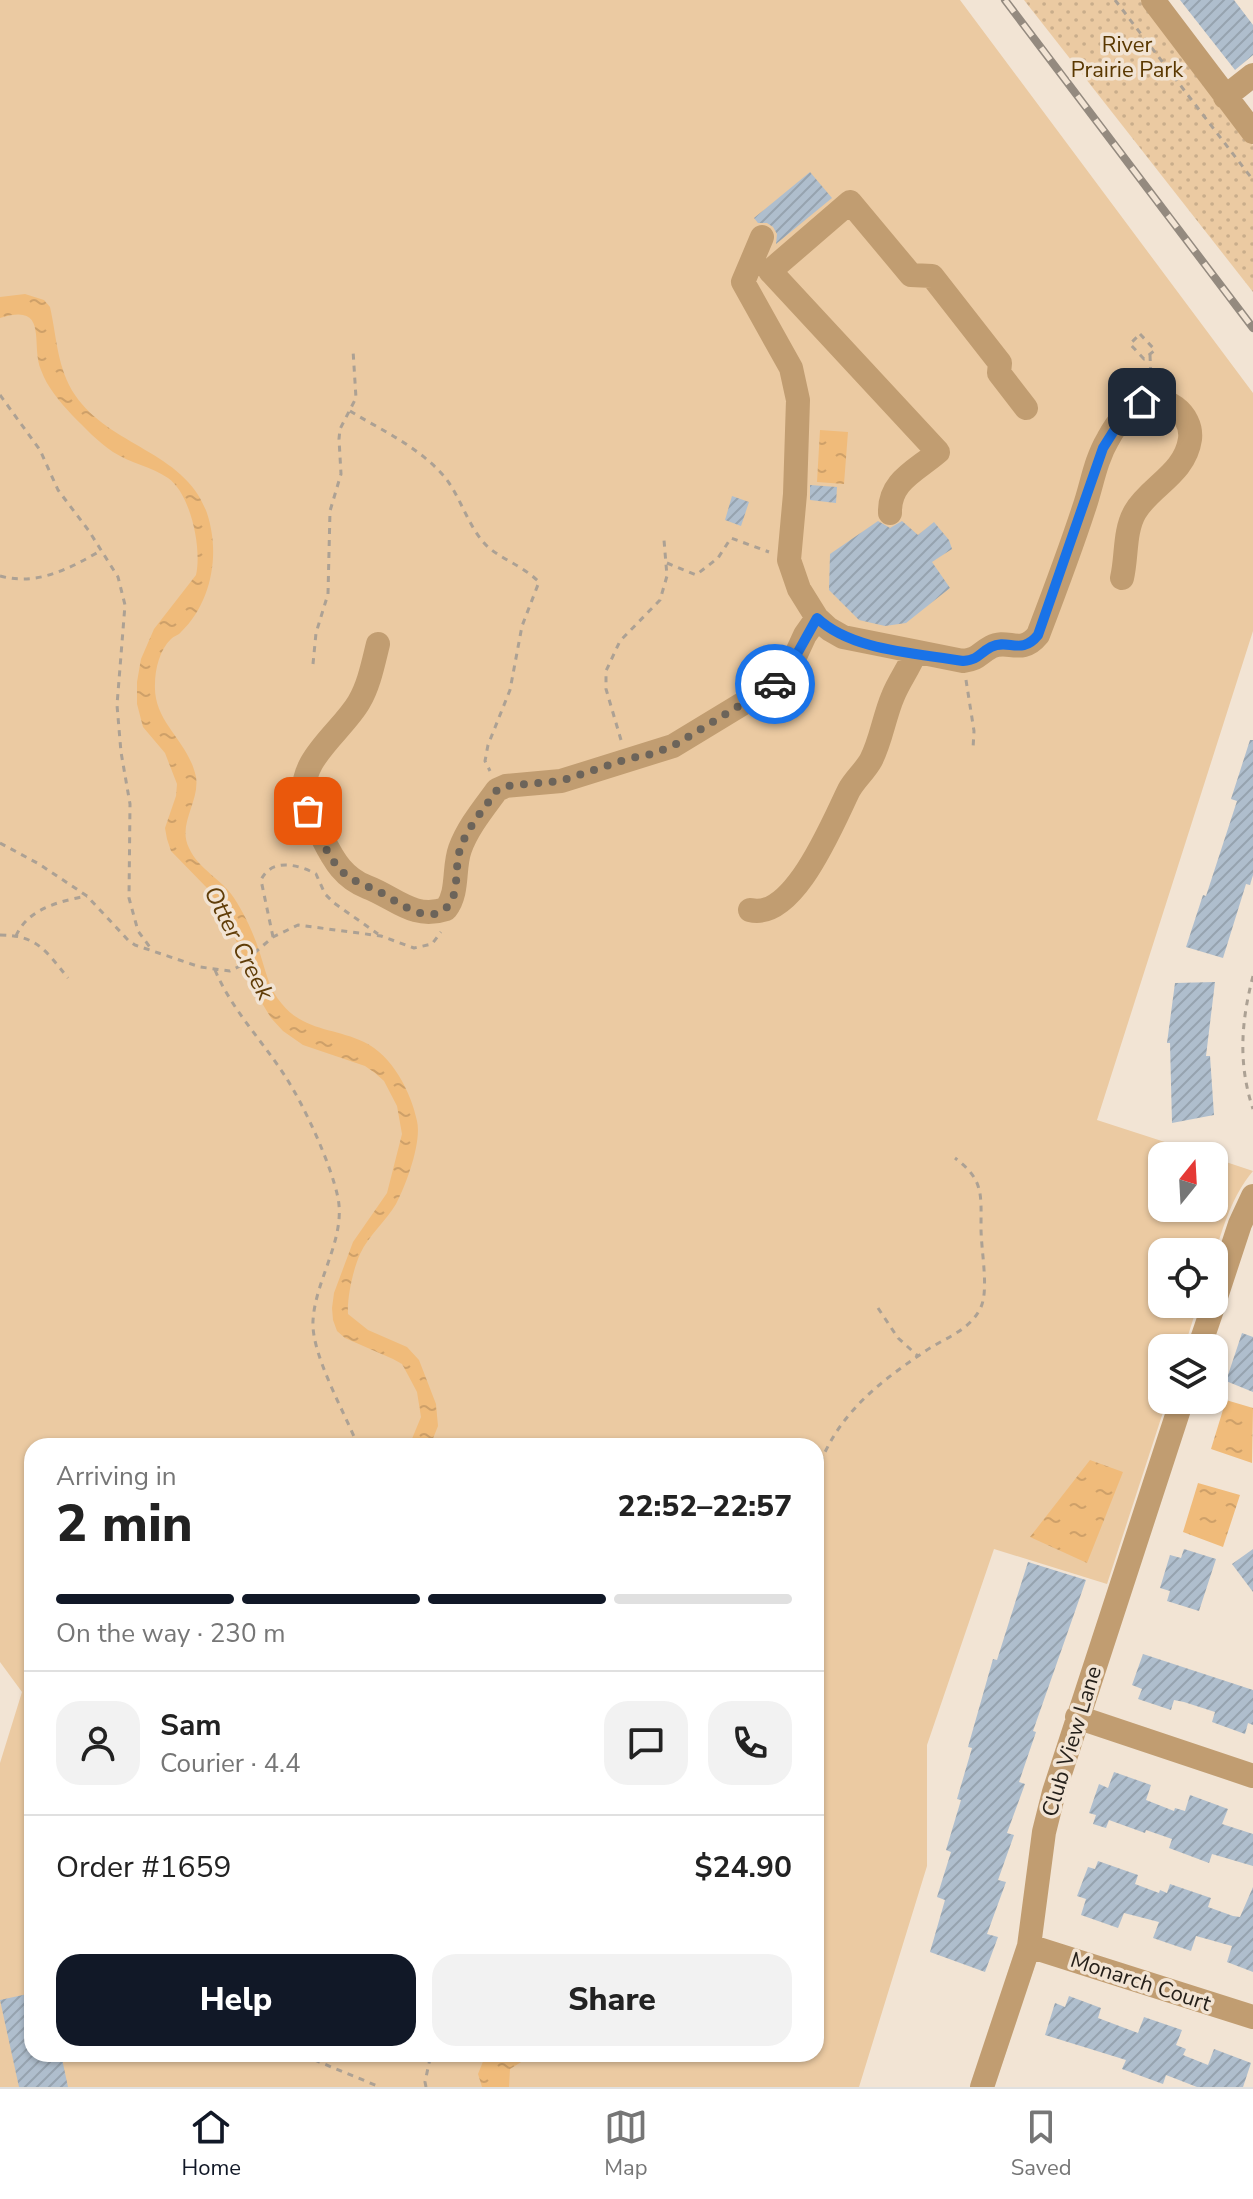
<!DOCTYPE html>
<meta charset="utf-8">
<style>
body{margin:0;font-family:"Nunito Sans",sans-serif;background:#f2f2f2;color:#222;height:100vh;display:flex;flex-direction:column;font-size:30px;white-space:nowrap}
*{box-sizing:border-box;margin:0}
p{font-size:26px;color:#767676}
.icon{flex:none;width:44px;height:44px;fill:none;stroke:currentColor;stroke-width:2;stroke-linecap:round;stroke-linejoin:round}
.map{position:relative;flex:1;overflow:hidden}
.details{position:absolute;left:24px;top:1438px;width:800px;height:624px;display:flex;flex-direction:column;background:#fff;border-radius:24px;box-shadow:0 2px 6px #0004}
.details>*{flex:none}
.needle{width:52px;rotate:18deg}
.tools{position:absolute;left:1148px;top:1142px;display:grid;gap:16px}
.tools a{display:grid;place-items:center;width:80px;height:80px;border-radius:16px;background:#fff;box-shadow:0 2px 6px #0004;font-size:40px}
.pin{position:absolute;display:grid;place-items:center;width:68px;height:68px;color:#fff;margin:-34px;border-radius:16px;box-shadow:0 4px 12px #0006}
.courier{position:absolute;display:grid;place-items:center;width:80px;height:80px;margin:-40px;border:6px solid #1a73e8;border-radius:50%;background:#fff;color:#222;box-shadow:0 2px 10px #0007}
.headline em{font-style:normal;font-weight:800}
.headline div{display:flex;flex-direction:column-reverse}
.headline{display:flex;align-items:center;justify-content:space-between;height:136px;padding:0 32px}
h1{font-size:52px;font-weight:800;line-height:60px}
.bar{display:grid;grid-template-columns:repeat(4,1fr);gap:12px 8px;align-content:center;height:96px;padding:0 32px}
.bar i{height:10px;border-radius:6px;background:#e0e0e0}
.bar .active{background:#111827}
.bar p{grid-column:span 4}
.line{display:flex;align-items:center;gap:20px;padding:0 32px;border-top:2px solid #e0e0e0}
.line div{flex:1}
.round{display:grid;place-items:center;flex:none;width:84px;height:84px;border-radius:24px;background:#f2f2f2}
.action{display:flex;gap:16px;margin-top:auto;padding:16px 32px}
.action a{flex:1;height:92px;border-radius:24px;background:#111827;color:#fff;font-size:32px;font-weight:800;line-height:92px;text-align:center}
.action a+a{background:#f2f2f2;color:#222}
.dock{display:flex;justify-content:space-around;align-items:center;height:112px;border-top:2px solid #e0e0e0;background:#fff;font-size:22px;color:#767676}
.dock a{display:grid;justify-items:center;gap:4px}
.dock .active{color:#111827}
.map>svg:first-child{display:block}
.green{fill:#ebcaa2;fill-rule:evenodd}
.park{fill:url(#park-dots)}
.water{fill:url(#water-ripples)}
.building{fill:url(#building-hatch)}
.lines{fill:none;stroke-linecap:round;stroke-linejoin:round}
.path{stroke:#aca194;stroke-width:3;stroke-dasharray:6 6;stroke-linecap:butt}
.minor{stroke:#c19d71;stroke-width:24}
.rail-casing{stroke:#948a7f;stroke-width:8}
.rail{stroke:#f2e4d4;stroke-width:5;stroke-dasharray:15;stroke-linecap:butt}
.done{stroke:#6c645a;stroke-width:8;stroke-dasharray:0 14.4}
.route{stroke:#1a73e8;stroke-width:10}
.labels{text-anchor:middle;stroke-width:7;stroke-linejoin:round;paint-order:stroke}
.park-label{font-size:22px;fill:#5a3801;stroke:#f2e4d4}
.street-label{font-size:22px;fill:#241f19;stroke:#f2e4d4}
.water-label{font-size:24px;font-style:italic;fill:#603d08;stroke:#f2e4d4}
</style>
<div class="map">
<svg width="1253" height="2087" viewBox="0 0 1253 2087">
<defs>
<pattern id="park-dots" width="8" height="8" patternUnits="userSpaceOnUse" patternTransform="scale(2)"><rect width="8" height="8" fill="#ebcaa2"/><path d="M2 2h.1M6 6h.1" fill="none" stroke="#c9ad8b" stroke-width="1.8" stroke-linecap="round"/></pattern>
<pattern id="water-ripples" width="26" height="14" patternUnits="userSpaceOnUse" patternTransform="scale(2)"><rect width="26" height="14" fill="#f0bb7a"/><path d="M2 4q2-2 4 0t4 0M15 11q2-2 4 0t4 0" fill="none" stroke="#cea069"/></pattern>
<pattern id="building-hatch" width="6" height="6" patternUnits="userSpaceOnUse" patternTransform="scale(2)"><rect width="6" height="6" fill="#afbecd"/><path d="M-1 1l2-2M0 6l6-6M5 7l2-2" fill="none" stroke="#96a3af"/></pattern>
</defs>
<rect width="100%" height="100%" fill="#f2e4d4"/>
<!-- green -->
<path class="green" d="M 0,0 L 960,0 L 1253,393 L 1253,631 L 1097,1120 L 1208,1156 L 1162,1156 L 1162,1208 L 1214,1208 L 1214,1158 L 1253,1171 C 1232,1196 1224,1225 1214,1256 L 1214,1252 L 1162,1252 L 1162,1304 L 1198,1304 L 1184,1348 L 1162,1348 L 1162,1400 L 1167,1400 L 1107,1584 L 994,1549 L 927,1745 L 927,1866 L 859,2087 L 0,2087 L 0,1763 L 22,1692 L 0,1662 ZM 32,1446 L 816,1446 L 816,2054 L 32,2054 Z"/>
<!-- park -->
<path class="park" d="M 1024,0 L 1141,0 L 1253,145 L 1253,292 Z"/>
<!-- water -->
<path class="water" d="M 25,294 L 44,300 L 50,307 C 57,338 57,368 75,395 C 113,451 198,452 211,529 C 218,565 208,606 181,632 C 179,635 174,636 171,639 C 160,649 155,669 155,684 C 153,723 188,739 196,777 C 200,802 177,824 189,848 C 199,870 222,879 234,898 C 246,916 256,939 262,960 C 267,976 270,990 282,1004 C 304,1031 335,1028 364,1042 C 392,1055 411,1092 417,1121 C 422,1142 406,1185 396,1204 C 386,1221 369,1235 360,1254 C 353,1270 347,1297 348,1314 L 368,1330 L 407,1347 L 419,1360 L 436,1404 L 438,1426 L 430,1446 L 409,1446 L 421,1417 L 417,1392 L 408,1375 L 402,1364 L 393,1359 L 345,1338 L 337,1331 L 333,1320 L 332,1308 L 334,1293 L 353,1242 L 387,1193 L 402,1134 L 397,1106 L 384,1081 L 375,1073 L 365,1066 L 303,1045 L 283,1031 L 271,1018 L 256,993 L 248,965 L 218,904 L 208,889 L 171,851 L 167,839 L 165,828 L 176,796 L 177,784 L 165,753 L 143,727 L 137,704 L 137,682 L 141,659 L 154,629 L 196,575 C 202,549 191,494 168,478 C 152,467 130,463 113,452 C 98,442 85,428 72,415 C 60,402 47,387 41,370 C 30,344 50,302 0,318 L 0,297 Z
M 820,430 L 848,432 L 844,484 L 817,482 Z
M 1226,1400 L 1253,1408 L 1252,1463 L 1211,1449 Z
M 1090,1460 L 1123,1472 L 1087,1563 L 1030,1537 Z
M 1198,1483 L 1240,1495 L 1223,1547 L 1183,1532 Z
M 486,2054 L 534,2054 L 510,2069 L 509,2087 L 482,2087 L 478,2074 Z"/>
<!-- building -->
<path class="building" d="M 1180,0 L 1234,0 L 1253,25 L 1253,55 L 1235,70 Z
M 810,172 L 832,198 L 776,244 L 777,234 L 773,227 L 767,223 L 758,223 L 754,218 Z
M 810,485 L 837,487 L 836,503 L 810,500 Z
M 732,496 L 749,502 L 741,526 L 725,520 Z
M 878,521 L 890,528 L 902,521 L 918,535 L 934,522 L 949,540 L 952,549 L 932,562 L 950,588 L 906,623 L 885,626 L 859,620 L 829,590 L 830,554 Z
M 1250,740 L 1253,740 L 1253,875 L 1250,885 L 1246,884 L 1223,958 L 1186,947 L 1203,895 L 1206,896 L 1237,801 L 1231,799 Z
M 1215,982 L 1206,1056 L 1210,1056 L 1214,1115 L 1172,1123 L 1170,1043 L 1167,1043 L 1175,983 Z
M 1242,1333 L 1253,1337 L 1253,1392 L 1226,1381 Z
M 1184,1549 L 1216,1559 L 1199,1611 L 1167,1601 L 1170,1591 L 1160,1588 L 1170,1555 L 1181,1558 Z
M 1253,1549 L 1253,1592 L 1232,1564 Z
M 1028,1562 L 1086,1580 L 1033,1731 L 1036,1732 L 1019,1782 L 1025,1784 L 1007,1833 L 1014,1835 L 998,1880 L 1006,1882 L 987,1934 L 998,1937 L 985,1972 L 930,1952 L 945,1900 L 937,1897 L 951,1852 L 946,1850 L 961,1800 L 957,1799 L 972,1748 L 968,1747 L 993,1659 L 997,1660 Z
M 1143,1654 L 1253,1690 L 1253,1725 L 1248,1723 L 1245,1734 L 1212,1722 L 1215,1712 L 1184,1702 L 1174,1700 L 1171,1710 L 1138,1699 L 1142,1689 L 1132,1685 Z
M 1114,1772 L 1151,1785 L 1146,1800 L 1174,1811 L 1175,1808 L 1185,1811 L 1190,1795 L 1228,1809 L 1222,1824 L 1253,1834 L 1253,1866 L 1212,1854 L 1209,1863 L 1169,1848 L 1172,1839 L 1146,1830 L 1145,1833 L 1109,1820 L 1106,1828 L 1093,1824 L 1096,1815 L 1089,1813 L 1099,1784 L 1108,1788 Z
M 1098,1861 L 1138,1875 L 1135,1884 L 1159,1893 L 1160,1890 L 1167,1893 L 1170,1884 L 1211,1898 L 1208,1907 L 1233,1916 L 1240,1917 L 1253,1887 L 1253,1972 L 1227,1962 L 1232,1946 L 1196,1936 L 1191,1951 L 1153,1938 L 1159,1922 L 1124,1913 L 1118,1928 L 1081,1915 L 1086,1899 L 1077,1896 L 1088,1867 L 1095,1869 Z
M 32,1993 L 32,2054 L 61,2054 L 68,2087 L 19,2087 L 0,2000 Z
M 1069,1996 L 1101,2008 L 1098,2018 L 1138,2033 L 1144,2017 L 1182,2030 L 1176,2045 L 1186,2049 L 1183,2055 L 1208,2065 L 1214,2049 L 1251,2063 L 1243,2087 L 1197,2087 L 1166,2075 L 1163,2084 L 1122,2069 L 1126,2060 L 1045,2035 L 1055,2003 L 1065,2007 Z"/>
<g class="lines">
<!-- path -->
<path class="path" d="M 1115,0 L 1253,180
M 1140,334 L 1155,350 L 1144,359 L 1130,344 Z
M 1150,355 L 1151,379
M 0,395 L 40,450 L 58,490 L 89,531 L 118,577 L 125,605 L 117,705 L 121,752 L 130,804 L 129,898 L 138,931 L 152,950
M 350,411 C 381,430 417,446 442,474 C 461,495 467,527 488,547 C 503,560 523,566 539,582 L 522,626 L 510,690 L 488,745 L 485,761 L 490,771
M 667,563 L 696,575 L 718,558 L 731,538 L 769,552
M 0,576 C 37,586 69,569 100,551
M 313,664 L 316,633 L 328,594 L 330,511 L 341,474 L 339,439 L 340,429 L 356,398 L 353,350
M 966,680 L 974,731 L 973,749
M 621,740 L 606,689 L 606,671 L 620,641 L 660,600 L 667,576 L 664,540
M 0,843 L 39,864 L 87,896 L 128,940 L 135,945 L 200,967 L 230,971 L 238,967 L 273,937 L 298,925 L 381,936 L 414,948 L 432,944 L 441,932
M 0,935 C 37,935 46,951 68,978
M 16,936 C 28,908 61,901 87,896
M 273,937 L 261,880 C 271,858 298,864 316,874 L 325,894 L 334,903 L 378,934
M 215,970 C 232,1010 261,1039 285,1076 C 304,1105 331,1164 338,1198 C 346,1239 315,1280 313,1321 C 311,1354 345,1413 358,1446
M 1253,976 C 1241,1022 1238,1064 1253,1109
M 878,1308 L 898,1338 L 918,1356
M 816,1474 C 836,1416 875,1385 924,1352 C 944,1338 970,1331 981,1307 C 989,1289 981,1250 981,1228 C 981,1194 984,1180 955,1158
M 291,2054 L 312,2059 L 380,2087
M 426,2087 L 425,2082 L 431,2054"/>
<!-- minor -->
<path class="minor" d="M 1153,0 L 1253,132
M 1225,97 L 1253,75
M 762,237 L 743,282 L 791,368 L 798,400 L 795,494 L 789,560 L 799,589 L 817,618 L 829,629 L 843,637 L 963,661 C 979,659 978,654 991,647 C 1008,638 1021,656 1038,635 C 1054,593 1070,551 1084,508 C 1092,485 1095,461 1108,439 C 1115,426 1127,409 1141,403 C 1164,392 1193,414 1190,439 C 1185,474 1150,486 1135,512 C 1124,531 1127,557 1122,578
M 890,513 C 889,481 916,471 938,452 L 770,271 L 850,202 L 911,275 L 932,276 L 1000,363 L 999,373 L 1026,408
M 378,644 C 373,664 369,685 359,702 C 341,733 296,760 305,801 C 307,814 316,827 323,839 C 334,861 344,878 367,887 C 396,898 413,920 446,909 C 459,892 453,868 460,849 C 468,827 484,808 497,790 L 506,786 L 561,781 L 673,746 L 775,684 L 793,661 L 805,635 L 817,618
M 750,910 C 794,921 833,822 849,790 C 855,779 865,771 871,760 C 881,741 884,717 893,696 C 899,681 909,668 915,653
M 1214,1303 L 1240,1224 L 1253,1196
M 1199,1348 L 1214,1304
M 1077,1717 L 1253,1776
M 1029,1946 L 1253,2017
M 982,2087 L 1029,1946 L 1044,1832 L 1054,1792 L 1182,1400"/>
<defs>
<path id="rail" d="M 1005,0 L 1253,328"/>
</defs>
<!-- rail casing -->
<use href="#rail" class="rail-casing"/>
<!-- rail -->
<use href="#rail" class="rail"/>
</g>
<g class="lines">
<!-- done -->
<path class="done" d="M 308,811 C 317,829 325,851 337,866 C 349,881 364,884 380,892 C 397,901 428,927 447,907 C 459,896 455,869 459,853 C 465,830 484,809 497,790 L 506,786 L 561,781 L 627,759 L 652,754 L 673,746 L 775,684"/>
<!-- route -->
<path class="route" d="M 775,684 L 793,661 L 817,618 C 852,651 917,653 963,661 C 980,659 978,654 991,647 C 1008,638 1021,656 1038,635 L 1103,448 L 1120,421 L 1142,402"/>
</g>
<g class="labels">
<!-- park labels -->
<g class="park-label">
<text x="1127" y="52">River<tspan x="1127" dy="25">Prairie Park</tspan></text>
</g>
<!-- street labels -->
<g class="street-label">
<text transform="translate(1071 1741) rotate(-73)" y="8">Club View Lane</text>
<text transform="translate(1141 1981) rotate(18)" y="8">Monarch Court</text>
</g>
<!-- water labels -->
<g class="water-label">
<text transform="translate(239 943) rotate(63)" y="8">Otter Creek</text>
</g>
</g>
</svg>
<div class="tools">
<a><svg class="needle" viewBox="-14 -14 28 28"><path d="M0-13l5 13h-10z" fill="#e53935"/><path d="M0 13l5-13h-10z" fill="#767676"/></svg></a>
<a><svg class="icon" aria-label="locate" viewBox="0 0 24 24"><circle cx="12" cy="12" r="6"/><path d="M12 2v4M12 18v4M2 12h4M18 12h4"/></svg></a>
<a><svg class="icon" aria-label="layers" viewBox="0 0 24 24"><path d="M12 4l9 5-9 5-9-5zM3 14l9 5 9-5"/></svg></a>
</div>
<div class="pin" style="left:308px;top:811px;background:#ea580c"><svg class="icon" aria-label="bag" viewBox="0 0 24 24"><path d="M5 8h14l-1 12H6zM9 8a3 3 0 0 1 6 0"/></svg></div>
<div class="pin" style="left:1142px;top:402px;background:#1f2937"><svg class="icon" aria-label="home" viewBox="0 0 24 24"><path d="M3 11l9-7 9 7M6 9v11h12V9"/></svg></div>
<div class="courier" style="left:775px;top:684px"><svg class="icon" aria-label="car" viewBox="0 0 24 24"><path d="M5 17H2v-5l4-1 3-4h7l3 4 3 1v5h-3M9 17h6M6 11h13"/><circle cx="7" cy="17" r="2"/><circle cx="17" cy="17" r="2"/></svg></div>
<section class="details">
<div class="headline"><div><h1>2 min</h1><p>Arriving in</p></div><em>22:52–22:57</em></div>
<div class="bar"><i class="active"></i><i class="active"></i><i class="active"></i><i></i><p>On the way · 230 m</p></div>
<div class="line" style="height:144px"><a class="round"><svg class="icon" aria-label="person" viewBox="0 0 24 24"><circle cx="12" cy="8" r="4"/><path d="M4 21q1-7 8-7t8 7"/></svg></a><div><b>Sam</b><p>Courier · 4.4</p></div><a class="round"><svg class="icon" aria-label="chat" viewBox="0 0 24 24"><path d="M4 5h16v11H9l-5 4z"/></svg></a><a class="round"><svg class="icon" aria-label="phone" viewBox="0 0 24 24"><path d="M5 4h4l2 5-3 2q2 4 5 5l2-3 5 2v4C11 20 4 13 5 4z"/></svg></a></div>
<div class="line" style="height:104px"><div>Order #1659</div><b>$24.90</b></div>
<div class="action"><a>Help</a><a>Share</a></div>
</section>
</div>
<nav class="dock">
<a class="active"><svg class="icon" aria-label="home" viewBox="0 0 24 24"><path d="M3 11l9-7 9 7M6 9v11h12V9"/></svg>Home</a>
<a><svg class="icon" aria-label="map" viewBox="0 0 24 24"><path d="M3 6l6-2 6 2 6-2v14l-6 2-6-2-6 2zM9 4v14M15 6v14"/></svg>Map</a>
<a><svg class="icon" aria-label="saved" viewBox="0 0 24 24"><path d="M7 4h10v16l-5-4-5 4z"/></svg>Saved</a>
</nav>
